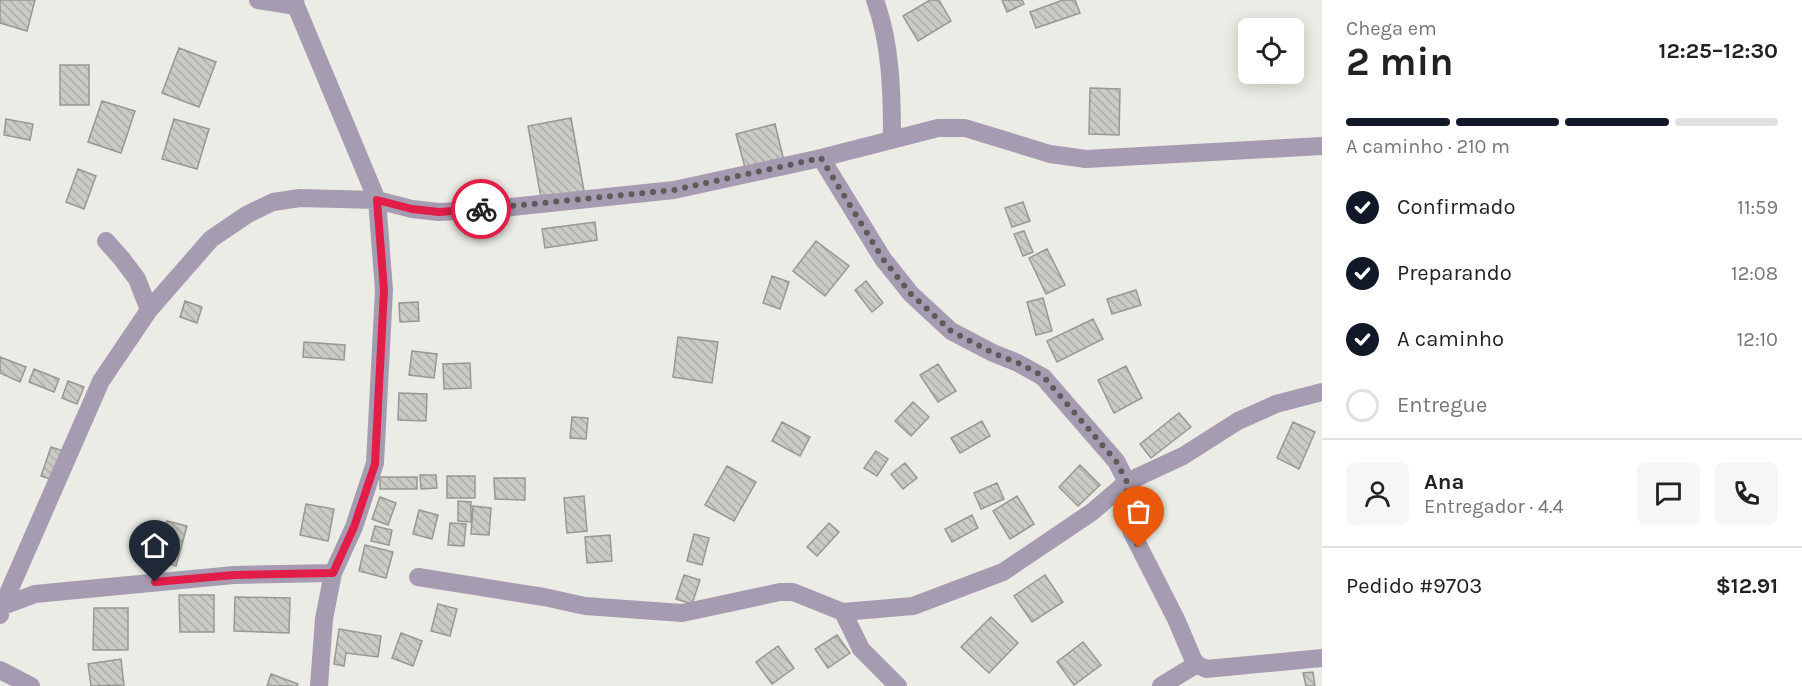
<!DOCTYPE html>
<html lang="pt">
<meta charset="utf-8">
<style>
body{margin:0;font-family:Karla,sans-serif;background:#f6f6f6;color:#222;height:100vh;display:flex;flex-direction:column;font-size:22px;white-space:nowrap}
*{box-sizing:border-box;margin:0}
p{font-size:20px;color:#767676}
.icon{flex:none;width:33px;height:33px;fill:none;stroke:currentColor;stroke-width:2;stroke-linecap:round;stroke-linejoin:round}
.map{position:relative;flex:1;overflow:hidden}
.details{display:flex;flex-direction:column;background:#fff;width:480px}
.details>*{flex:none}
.controls{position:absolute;left:1238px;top:18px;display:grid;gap:12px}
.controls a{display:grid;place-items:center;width:66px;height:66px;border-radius:9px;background:#fff;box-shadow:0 3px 15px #0003;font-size:30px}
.pin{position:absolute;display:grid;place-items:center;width:51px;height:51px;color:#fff;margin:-62px -26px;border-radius:50% 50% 50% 0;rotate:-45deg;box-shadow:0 0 6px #0007}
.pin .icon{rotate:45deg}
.courier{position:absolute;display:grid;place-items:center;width:60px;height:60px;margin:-30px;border:4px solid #e11d48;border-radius:50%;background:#fff;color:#222;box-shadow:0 2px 8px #0007}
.head em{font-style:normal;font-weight:700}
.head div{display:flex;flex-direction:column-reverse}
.head{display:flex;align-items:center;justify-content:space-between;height:102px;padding:0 24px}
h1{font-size:39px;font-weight:700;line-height:45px}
.bar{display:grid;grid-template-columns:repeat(4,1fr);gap:9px 6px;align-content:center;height:72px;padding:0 24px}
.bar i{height:8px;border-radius:4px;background:#e0e0e0}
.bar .active{background:#111827}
.bar p{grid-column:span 4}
.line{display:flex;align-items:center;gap:15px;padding:0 24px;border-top:2px solid #e0e0e0}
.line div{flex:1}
.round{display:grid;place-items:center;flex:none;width:63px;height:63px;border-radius:9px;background:#f6f6f6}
ol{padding:0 24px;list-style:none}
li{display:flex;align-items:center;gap:18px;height:66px}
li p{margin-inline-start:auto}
li .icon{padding:6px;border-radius:50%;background:#111827;color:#fff;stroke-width:4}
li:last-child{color:#767676}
li i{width:33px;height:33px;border:3px solid #e0e0e0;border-radius:50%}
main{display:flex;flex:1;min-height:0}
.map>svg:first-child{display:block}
.building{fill:url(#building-back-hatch);stroke:#989792;stroke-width:1.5}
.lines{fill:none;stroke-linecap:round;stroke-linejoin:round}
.minor{stroke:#a69cb2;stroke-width:18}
.done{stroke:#5d5c5a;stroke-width:6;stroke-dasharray:0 10.8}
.route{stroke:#e11d48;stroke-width:8}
</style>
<main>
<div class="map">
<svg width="1322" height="686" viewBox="0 0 1322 686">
<defs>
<pattern id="building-back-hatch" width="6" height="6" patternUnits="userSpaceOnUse" patternTransform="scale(1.5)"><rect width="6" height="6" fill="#cbcbc6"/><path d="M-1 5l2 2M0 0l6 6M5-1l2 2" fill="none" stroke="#adada9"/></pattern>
</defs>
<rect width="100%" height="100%" fill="#ecece6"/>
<!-- building -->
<path class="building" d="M 0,0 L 35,0 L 27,31 L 0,23 Z
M 930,0 L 939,0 L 951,21 L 918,41 L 903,16 Z
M 1002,0 L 1022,0 L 1024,4 L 1007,12 Z
M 1063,0 L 1075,0 L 1080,13 L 1036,28 L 1030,12 Z
M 179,48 L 216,62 L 199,107 L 162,93 Z
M 60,65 L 89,65 L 89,105 L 60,105 Z
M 1090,88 L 1120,89 L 1119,135 L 1089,134 Z
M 102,101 L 135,111 L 121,153 L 88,142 Z
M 571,118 L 584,191 L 541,198 L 528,126 Z
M 6,119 L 33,124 L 30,140 L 4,135 Z
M 174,119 L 209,129 L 197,169 L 162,159 Z
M 775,124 L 784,161 L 746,171 L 736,134 Z
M 78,169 L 96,176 L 84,209 L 66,202 Z
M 1023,202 L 1030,221 L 1012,227 L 1005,208 Z
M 595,222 L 597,240 L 545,248 L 542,229 Z
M 1024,231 L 1033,252 L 1023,256 L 1014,234 Z
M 816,241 L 849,266 L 825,296 L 793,271 Z
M 1047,249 L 1065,285 L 1046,294 L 1029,258 Z
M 772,276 L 789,282 L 780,309 L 763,303 Z
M 866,281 L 883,303 L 872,312 L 855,290 Z
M 1136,290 L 1141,305 L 1112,314 L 1107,299 Z
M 1043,298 L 1052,331 L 1036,335 L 1027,302 Z
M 185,301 L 202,307 L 197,323 L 180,317 Z
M 418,302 L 419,321 L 400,322 L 399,303 Z
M 1093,319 L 1103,339 L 1057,362 L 1047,341 Z
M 678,337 L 718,342 L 712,383 L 673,377 Z
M 304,342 L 345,345 L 344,360 L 303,357 Z
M 412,351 L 437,354 L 434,378 L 409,375 Z
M 0,357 L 26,367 L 20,382 L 0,373 Z
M 470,363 L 471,388 L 444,389 L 443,364 Z
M 938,364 L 956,391 L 938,402 L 920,375 Z
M 1126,366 L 1142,398 L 1114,413 L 1098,380 Z
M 34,369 L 59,379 L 54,392 L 29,382 Z
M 68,381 L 84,387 L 77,404 L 62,398 Z
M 399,393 L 427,394 L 426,421 L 398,420 Z
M 913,402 L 929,417 L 911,436 L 895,421 Z
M 1179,413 L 1191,427 L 1151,458 L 1140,444 Z
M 572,417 L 588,418 L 586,439 L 570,438 Z
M 982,421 L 990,436 L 960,453 L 951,438 Z
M 782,422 L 810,437 L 800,456 L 772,441 Z
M 1293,422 L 1315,432 L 1299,469 L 1277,458 Z
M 51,447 L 63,451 L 53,480 L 41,476 Z
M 876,451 L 888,459 L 877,476 L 864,468 Z
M 905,463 L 917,478 L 903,489 L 891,474 Z
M 1080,465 L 1100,485 L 1078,506 L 1059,487 Z
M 727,466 L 756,482 L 734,521 L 705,505 Z
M 420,475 L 436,475 L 437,488 L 421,489 Z
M 447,476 L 475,476 L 475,498 L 447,498 Z
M 380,477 L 417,477 L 417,489 L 380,489 Z
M 494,478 L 525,478 L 525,500 L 495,499 Z
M 997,483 L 1004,499 L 981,509 L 974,493 Z
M 584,496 L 587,531 L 567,533 L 564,498 Z
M 1017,496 L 1034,524 L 1010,539 L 993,511 Z
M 380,497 L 396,503 L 388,525 L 372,519 Z
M 458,501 L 471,502 L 471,522 L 458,521 Z
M 306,504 L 334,509 L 328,541 L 300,535 Z
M 473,506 L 491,508 L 489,535 L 471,534 Z
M 419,510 L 438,515 L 432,539 L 413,534 Z
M 972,515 L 978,528 L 952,542 L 945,529 Z
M 167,521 L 187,526 L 176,566 L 156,560 Z
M 450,523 L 466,524 L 464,546 L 448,545 Z
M 829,523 L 839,532 L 817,556 L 807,547 Z
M 375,526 L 392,530 L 389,545 L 371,541 Z
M 694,534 L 709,538 L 702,565 L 687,561 Z
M 610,535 L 612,561 L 587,563 L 585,537 Z
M 365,545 L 393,552 L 386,578 L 359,571 Z
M 684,575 L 700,580 L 692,604 L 676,599 Z
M 1045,575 L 1063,602 L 1032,622 L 1014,596 Z
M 179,595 L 214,595 L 214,632 L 180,632 Z
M 235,597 L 290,598 L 289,633 L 234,631 Z
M 438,604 L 457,609 L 450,636 L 431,631 Z
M 94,608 L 128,608 L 128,650 L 93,650 Z
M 991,617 L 1018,643 L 989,673 L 961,647 Z
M 339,629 L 381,636 L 378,657 L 346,653 L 344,666 L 334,664 Z
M 401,633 L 422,641 L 413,666 L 392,658 Z
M 837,635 L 850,653 L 828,668 L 815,649 Z
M 1083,642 L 1101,665 L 1074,685 L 1057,662 Z
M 778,646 L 794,668 L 772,684 L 756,662 Z
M 121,659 L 124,685 L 91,686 L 88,664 Z
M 1313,672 L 1315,686 L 1306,686 L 1303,673 Z
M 271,674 L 298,684 L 297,686 L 267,686 Z"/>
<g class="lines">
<!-- minor -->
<path class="minor" d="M 258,0 L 296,6
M 295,0 L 296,6 L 377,200 L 384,290 L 375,463 L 354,527 L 333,573 L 324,619 L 319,686
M 875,0 C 891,44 892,92 892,139
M 821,158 L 883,259 L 911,294 L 951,331 L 993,353 L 1018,363 L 1043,377 L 1116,461 L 1127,482 L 1126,510 L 1132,533 L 1176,619 L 1193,659 L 1197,664 L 1206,669 L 1322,658
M 106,241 L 122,259 L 137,279 L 149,310
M 418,577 L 544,597 L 585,606 L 682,613 L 780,592 L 793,592 L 843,612 L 913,606 L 1003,572 L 1092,512 L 1127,482 L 1183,456 L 1238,421 L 1276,404 L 1322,392
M 0,607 L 35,594 L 234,575 L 333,573
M 843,612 L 861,649 L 898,686
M 0,615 L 2,607 L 101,381 L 149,310 L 211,239 L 248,214 L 273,202 L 300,198 L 377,200 L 412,209 L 439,212 L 492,209 L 674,190 L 821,158 L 938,128 L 965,128 L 1050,154 L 1086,159 L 1322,146
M 0,670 L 31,686
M 1161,686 L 1197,664"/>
</g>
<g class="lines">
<!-- done -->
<path class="done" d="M 481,209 L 674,190 L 821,158 L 883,259 L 911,294 L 951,331 L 993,353 L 1018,363 L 1043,376 L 1116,461 L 1127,482 L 1126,510 L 1132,533 L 1139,548"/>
<!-- route -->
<path class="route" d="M 155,582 L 234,575 L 333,573 L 354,527 L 375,464 L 384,290 L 377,200 L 412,209 L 439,212 L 481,209"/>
</g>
</svg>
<div class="controls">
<a><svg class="icon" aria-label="locate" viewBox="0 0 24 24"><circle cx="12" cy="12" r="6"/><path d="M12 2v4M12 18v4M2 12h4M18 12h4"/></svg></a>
</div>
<div class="pin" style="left:1139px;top:548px;background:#ea580c"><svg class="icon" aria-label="bag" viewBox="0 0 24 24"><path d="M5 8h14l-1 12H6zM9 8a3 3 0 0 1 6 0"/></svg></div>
<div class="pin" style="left:155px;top:582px;background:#1f2937"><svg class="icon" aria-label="home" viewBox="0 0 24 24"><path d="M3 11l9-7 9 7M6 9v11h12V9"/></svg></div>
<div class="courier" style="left:481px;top:209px"><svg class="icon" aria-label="bike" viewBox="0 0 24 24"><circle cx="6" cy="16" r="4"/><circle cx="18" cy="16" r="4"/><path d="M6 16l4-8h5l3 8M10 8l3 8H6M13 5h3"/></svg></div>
</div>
<section class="details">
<div class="head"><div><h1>2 min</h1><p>Chega em</p></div><em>12:25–12:30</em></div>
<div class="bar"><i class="active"></i><i class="active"></i><i class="active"></i><i></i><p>A caminho · 210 m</p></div>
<ol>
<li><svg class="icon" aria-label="check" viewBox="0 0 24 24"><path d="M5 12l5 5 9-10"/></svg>Confirmado<p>11:59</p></li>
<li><svg class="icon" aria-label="check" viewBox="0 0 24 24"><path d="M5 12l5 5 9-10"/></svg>Preparando<p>12:08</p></li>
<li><svg class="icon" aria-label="check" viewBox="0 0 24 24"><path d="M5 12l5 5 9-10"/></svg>A caminho<p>12:10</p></li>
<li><i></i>Entregue</li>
</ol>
<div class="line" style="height:108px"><a class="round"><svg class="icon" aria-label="person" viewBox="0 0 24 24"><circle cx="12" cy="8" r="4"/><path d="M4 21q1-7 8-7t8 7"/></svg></a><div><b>Ana</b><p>Entregador · 4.4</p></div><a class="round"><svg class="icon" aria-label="chat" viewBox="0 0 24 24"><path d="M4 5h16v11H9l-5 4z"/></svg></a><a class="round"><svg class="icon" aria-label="phone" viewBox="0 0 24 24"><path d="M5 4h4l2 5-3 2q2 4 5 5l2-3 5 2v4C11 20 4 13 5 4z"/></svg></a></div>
<div class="line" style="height:78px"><div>Pedido #9703</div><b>$12.91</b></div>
</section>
</main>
